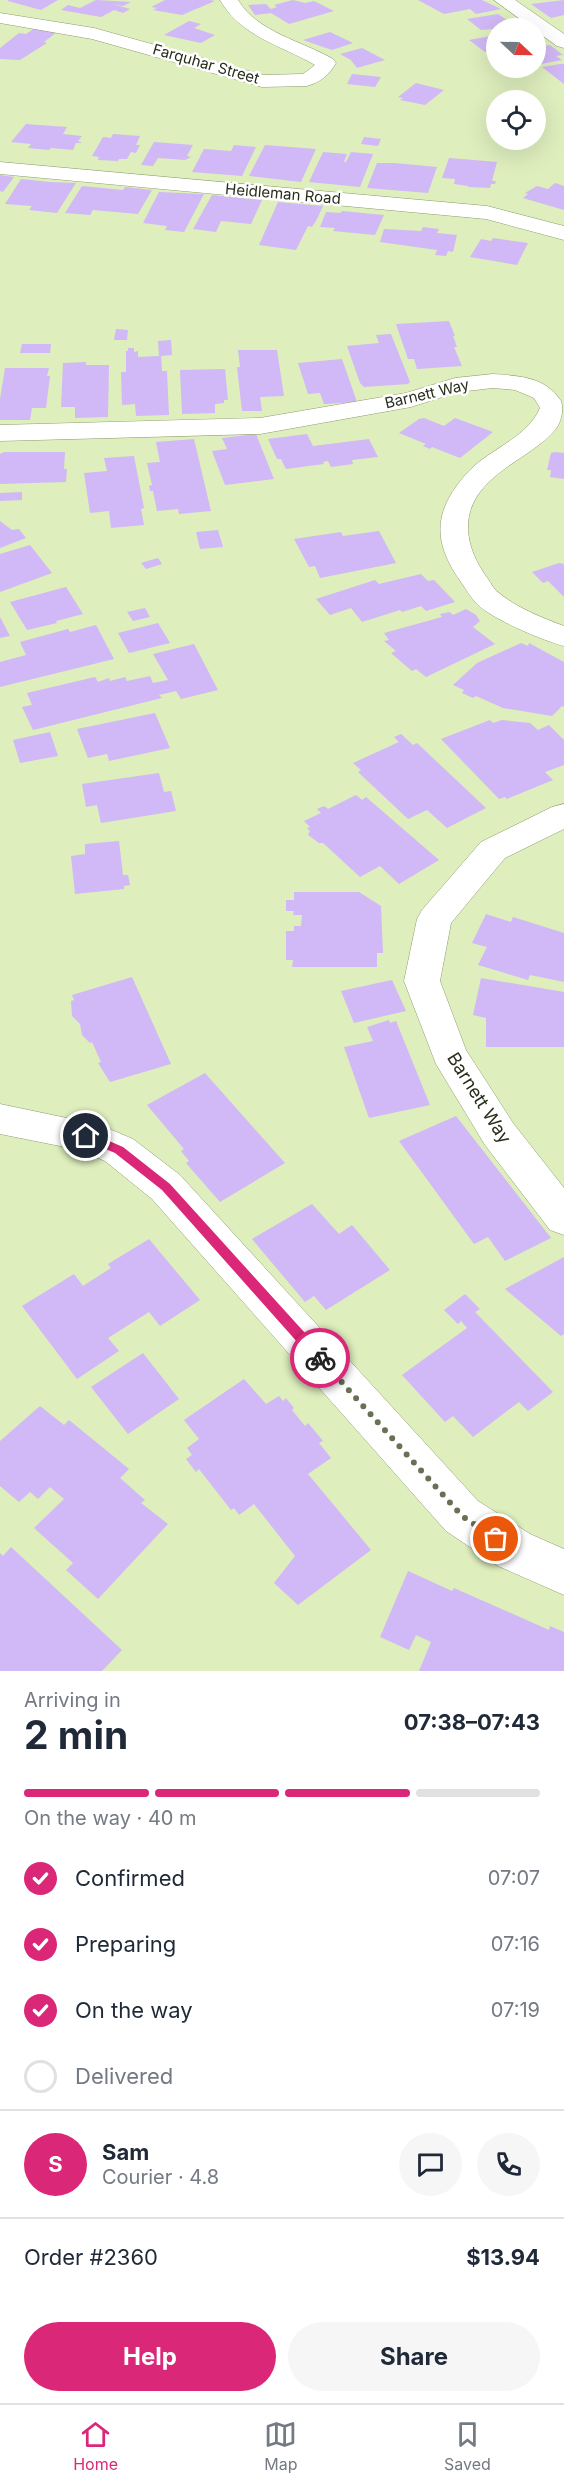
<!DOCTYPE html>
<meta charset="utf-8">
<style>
body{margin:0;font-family:Inter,sans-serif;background:#f6f6f7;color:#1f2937;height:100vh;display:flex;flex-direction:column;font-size:22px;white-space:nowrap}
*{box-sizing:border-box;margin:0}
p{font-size:20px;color:#747a83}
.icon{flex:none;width:33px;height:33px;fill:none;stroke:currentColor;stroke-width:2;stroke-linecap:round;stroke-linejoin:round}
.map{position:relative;height:1671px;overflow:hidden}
.details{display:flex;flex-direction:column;background:#fff;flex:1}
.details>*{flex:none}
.needle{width:39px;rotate:112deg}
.controls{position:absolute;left:486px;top:18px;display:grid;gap:12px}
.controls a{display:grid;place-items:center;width:60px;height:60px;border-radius:50%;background:#fff;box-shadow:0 6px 24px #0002;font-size:30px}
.pin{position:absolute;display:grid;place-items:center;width:51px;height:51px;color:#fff;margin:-26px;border:3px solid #fff;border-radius:50%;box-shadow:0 2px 6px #0007}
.courier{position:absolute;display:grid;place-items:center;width:60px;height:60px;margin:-30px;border:4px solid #db2777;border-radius:50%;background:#fff;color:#222;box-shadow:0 2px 8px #0007}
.summary em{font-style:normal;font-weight:700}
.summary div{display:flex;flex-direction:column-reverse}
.summary{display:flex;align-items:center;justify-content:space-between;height:102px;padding:0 24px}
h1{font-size:39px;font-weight:700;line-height:45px}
.bar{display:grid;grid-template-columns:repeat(4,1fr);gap:9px 6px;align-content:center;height:72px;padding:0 24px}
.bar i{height:8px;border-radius:4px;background:#e0e1e3}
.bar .active{background:#db2777}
.bar p{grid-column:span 4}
.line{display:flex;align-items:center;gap:15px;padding:0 24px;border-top:2px solid #e0e1e3}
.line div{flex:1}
.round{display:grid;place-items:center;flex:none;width:63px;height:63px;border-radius:32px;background:#f6f6f7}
ol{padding:0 24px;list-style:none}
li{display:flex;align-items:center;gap:18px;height:66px}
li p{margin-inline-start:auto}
li .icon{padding:6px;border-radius:50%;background:#db2777;color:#fff;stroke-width:4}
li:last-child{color:#747a83}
li i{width:33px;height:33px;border:3px solid #e0e1e3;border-radius:50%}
.action{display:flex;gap:12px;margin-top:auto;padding:12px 24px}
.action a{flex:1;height:69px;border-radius:36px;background:#db2777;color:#fff;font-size:24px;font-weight:700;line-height:69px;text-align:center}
.action a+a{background:#f6f6f7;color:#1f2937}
.dock{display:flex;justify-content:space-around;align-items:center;height:84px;border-top:2px solid #e0e1e3;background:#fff;font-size:16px;color:#747a83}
.dock a{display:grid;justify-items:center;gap:3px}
.dock .active{color:#db2777}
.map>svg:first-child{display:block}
.building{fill:#d1b8f6}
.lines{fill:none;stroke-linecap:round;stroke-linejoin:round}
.street-casing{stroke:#8e9d6f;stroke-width:1}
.street{fill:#fff;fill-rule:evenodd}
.route{fill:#db2777}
.done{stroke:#687154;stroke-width:6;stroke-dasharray:0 10.8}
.labels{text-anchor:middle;stroke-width:5;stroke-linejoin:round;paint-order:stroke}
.far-street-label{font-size:15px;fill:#282e1b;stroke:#fff}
.street-label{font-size:18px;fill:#282e1b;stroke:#fff}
</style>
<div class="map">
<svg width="564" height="1671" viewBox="0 0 564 1671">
<rect width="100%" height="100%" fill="#deeebd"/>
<!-- building -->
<path class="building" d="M 58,0 L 41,10 L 8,1 L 8,0 Z
M 96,0 L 131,2 L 123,6 L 112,4 L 130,9 L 123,13 L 114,10 L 101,17 L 61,10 L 68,5 L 80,8 Z
M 165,0 L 210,0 L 215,1 L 182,15 L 153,10 L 157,8 L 151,7 Z
M 293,0 L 305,3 L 314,1 L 334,11 L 289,24 L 271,13 L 255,15 L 248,5 L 266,4 L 271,9 L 277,7 L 274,5 Z
M 418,0 L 482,0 L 501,9 L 476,14 L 470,9 L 444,14 Z
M 564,0 L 564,15 L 551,18 L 531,4 Z
M 498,14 L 507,20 L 504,20 L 510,25 L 504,26 L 507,28 L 481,30 L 467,19 Z
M 189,21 L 201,24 L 194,28 L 215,35 L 201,43 L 164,35 Z
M 35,28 L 57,32 L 44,42 L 47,43 L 20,60 L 0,59 L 0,48 L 19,33 L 26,34 Z
M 330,32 L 353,43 L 332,50 L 303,40 Z
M 496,35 L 496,50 L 485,52 L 469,40 Z
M 550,45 L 563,55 L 556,56 L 562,60 L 536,65 L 536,47 Z
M 362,48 L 385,60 L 357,68 L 351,60 L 340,54 Z
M 564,64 L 564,84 L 542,67 L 560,64 Z
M 352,74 L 381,77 L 375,87 L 347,84 Z
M 416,83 L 444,90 L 425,105 L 400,100 L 403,98 L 398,97 Z
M 26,124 L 67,127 L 63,134 L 82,136 L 78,141 L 82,143 L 76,143 L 73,150 L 51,148 L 49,150 L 28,148 L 31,144 L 11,142 Z
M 113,134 L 140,136 L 136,145 L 140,145 L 136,153 L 131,152 L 127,159 L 119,159 L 118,161 L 98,160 L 99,157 L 92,156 L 103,137 L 111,138 Z
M 364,137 L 381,139 L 378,146 L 361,144 Z
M 154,142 L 193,145 L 187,156 L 191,157 L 185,160 L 158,158 L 153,166 L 141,165 Z
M 234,145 L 256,147 L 242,176 L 192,172 L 204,149 L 231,151 Z
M 265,145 L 316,149 L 301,182 L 249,176 Z
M 323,152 L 347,154 L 344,162 L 346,162 L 351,152 L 373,154 L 360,187 L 309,182 Z
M 449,158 L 497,162 L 492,181 L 496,181 L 495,184 L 491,184 L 490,188 L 468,187 L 468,186 L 454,184 L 455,179 L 442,178 Z
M 377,163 L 394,163 L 437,167 L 428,193 L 367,188 Z
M 0,175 L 14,177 L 3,192 L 0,191 Z
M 21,179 L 50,182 L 76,183 L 57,213 L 29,210 L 32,206 L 5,204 Z
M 555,183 L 564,186 L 564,210 L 523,198 L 528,194 L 525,193 L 537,186 L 548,189 Z
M 82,186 L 123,190 L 125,187 L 152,190 L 138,214 L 93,210 L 90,215 L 65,213 Z
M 159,192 L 204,194 L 184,232 L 165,230 L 167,226 L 143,223 Z
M 212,195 L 262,200 L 251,224 L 221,221 L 216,232 L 193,229 Z
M 278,202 L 323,206 L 317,219 L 312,227 L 308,226 L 296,250 L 259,245 Z
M 342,211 L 384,215 L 375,235 L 333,231 L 335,228 L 320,227 L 326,212 L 340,213 Z
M 423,227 L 439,229 L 437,233 L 457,235 L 453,252 L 448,251 L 446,256 L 435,255 L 437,250 L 380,242 L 384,229 L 421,231 Z
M 493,238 L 528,243 L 517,265 L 470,257 L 481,239 L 491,241 Z
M 449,321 L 455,336 L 453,336 L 457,347 L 454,347 L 462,366 L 417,369 L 414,359 L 408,359 L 396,324 Z
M 116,329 L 128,330 L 127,340 L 114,340 Z
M 391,334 L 410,382 L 408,384 L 364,387 L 360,383 L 347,346 L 379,343 L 376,335 Z
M 171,340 L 172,355 L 161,356 L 162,371 L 167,371 L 169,415 L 136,416 L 135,404 L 122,405 L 121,372 L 126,372 L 126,351 L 128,351 L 128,348 L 134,348 L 134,352 L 138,351 L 138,357 L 159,356 L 158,341 Z
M 22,344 L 51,344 L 50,353 L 20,353 Z
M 238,350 L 277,350 L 284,396 L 260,397 L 262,411 L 242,411 L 237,367 L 240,367 Z
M 342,359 L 357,402 L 324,404 L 320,393 L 308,394 L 298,363 Z
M 86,362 L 86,365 L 109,365 L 108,417 L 75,418 L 75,407 L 61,407 L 63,363 Z
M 5,368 L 49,368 L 47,376 L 50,376 L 46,408 L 32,408 L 30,420 L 0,420 L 0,399 Z
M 225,369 L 228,400 L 224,400 L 224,403 L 215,404 L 215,413 L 182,414 L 180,370 Z
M 424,418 L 444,426 L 455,418 L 493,432 L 460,458 L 432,447 L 430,449 L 423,446 L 426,444 L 399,433 L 419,419 Z
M 256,434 L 274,479 L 225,485 L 212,451 L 227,449 L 222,438 Z
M 307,434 L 313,446 L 369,439 L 378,457 L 352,460 L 353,464 L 331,467 L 328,461 L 323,462 L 324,464 L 286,469 L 281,459 L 277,459 L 268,439 Z
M 194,439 L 211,511 L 179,514 L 178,509 L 157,511 L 153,491 L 150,491 L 149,486 L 152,485 L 147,463 L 160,462 L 156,442 Z
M 4,452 L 65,452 L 64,469 L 67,469 L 66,482 L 0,484 L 0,454 Z
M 555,452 L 564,453 L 564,479 L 550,477 L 551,470 L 547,470 L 551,453 Z
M 134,456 L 144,508 L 141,509 L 144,525 L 111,528 L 109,511 L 90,513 L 84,473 L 107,471 L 104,458 Z
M 22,492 L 22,500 L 0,501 L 0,493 Z
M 0,521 L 12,530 L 19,529 L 26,538 L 0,548 Z
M 218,530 L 223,547 L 200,549 L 196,532 Z
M 379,531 L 396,563 L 320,578 L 315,566 L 309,567 L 294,539 L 341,532 L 343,536 Z
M 30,545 L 52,573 L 0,592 L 0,554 Z
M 158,558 L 162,564 L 146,569 L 141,563 Z
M 559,563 L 564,564 L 564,597 L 548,581 L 543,583 L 532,572 Z
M 421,574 L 428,581 L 434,580 L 455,602 L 426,611 L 421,606 L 402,612 L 400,610 L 362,622 L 351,608 L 330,615 L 316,599 L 375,580 L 379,584 Z
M 66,587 L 83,614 L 56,621 L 57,623 L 27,630 L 10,602 Z
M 145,608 L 150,617 L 133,621 L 127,612 Z
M 466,609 L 476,615 L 480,621 L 473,627 L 495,644 L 426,677 L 416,669 L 412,671 L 391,653 L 396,651 L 384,641 L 389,640 L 384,633 L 442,617 L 440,614 L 450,612 L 453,615 Z
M 0,617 L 10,636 L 0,638 Z
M 158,623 L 170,643 L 129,653 L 118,633 Z
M 96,625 L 114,659 L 0,687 L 0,662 L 26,655 L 20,642 L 68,629 L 70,632 Z
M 521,643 L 528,646 L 529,643 L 564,662 L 564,707 L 562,706 L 552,716 L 503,708 L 476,696 L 473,698 L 462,693 L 464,690 L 453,685 L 477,663 Z
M 194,644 L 218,690 L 181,699 L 176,691 L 159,695 L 162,698 L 33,730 L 22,707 L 32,705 L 27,693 L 95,677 L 98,682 L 109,678 L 110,681 L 125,677 L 127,681 L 150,676 L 153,683 L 168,680 L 153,654 Z
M 155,713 L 170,748 L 109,761 L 107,754 L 88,758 L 77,729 Z
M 490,720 L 493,723 L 502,720 L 530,723 L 538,730 L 549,725 L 564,740 L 564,765 L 545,772 L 553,780 L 507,799 L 505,797 L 499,799 L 441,739 Z
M 50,732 L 58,756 L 20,763 L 13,740 Z
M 401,734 L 413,745 L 417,743 L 486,808 L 447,828 L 427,810 L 408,819 L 358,772 L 361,770 L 353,763 L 399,742 L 394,737 Z
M 159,773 L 164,792 L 171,791 L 176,811 L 101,823 L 97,805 L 86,807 L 82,784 Z
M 356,795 L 362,800 L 366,797 L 439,860 L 399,884 L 380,866 L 360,877 L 323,843 L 319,843 L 308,835 L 310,831 L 307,828 L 310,827 L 304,821 L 321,813 L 317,809 L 324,806 L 328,809 Z
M 119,841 L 123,875 L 128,875 L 130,885 L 124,886 L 124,889 L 75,894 L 71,856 L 85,854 L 85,844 Z
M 294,892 L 359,892 L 381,906 L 383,953 L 377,953 L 377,967 L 292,967 L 293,960 L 286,960 L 286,931 L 294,931 L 294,926 L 301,926 L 302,915 L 293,915 L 294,911 L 286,911 L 286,900 L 294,900 Z
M 486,914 L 511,922 L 513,917 L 564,933 L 564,982 L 530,975 L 528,980 L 478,965 L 487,947 L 472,943 Z
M 132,977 L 171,1064 L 110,1082 L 98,1063 L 101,1062 L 92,1042 L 90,1043 L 82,1035 L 80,1024 L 72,1016 L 71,1001 L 74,1000 L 72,995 Z
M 481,978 L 564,992 L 564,1047 L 486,1047 L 486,1018 L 473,1015 Z
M 392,980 L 406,1011 L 354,1023 L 341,991 Z
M 389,1020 L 390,1023 L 396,1021 L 430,1105 L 369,1118 L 344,1047 L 373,1041 L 367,1027 Z
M 205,1073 L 285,1163 L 220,1202 L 186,1163 L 189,1161 L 181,1151 L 184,1149 L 147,1105 Z
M 456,1116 L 551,1238 L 505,1261 L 488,1237 L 474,1244 L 399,1141 Z
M 312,1204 L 339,1234 L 352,1225 L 390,1270 L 326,1310 L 314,1296 L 305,1302 L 252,1239 Z
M 149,1239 L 200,1300 L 160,1326 L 149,1312 L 108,1338 L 119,1351 L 77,1379 L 22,1306 L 74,1274 L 83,1286 L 111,1268 L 108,1264 Z
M 564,1257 L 564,1334 L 561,1336 L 505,1289 Z
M 465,1294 L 480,1309 L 475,1312 L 553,1392 L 528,1411 L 519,1402 L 473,1437 L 453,1416 L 445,1422 L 402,1375 L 467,1328 L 461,1321 L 458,1324 L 444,1310 Z
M 143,1353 L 179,1399 L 128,1434 L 91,1387 Z
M 244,1379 L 266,1404 L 279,1396 L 283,1401 L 286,1398 L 294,1408 L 292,1410 L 305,1426 L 308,1423 L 323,1441 L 319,1443 L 331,1458 L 308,1474 L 371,1550 L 298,1605 L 274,1583 L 295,1556 L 254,1504 L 239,1515 L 234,1508 L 231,1510 L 199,1469 L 196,1472 L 186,1459 L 192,1455 L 187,1448 L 199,1439 L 184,1420 Z
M 40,1406 L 64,1425 L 69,1420 L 129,1469 L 120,1478 L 145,1500 L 141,1503 L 168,1524 L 98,1599 L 66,1570 L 73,1563 L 34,1528 L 64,1499 L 50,1487 L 38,1499 L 30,1492 L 19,1502 L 0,1486 L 0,1441 Z
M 11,1547 L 122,1650 L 102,1671 L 0,1671 L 0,1553 L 3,1556 Z
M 408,1571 L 452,1591 L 454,1588 L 549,1630 L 550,1626 L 564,1632 L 564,1671 L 419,1671 L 431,1642 L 416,1635 L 409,1650 L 380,1637 Z"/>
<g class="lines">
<defs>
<path id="street" d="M 220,0 L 238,0 C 257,32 302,41 333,59 L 336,63 C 329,75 321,82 307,86 L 262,87 L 92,39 L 0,23 L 0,13 L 94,28 L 263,75 L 303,74 L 315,65 C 281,45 241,37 220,0 Z
M 494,0 L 515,0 L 564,34 L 564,48 L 557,46 Z
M 0,162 L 487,206 L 564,226 L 564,240 L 486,219 L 0,174 Z
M 493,374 C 521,376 545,377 561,401 C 564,410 561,423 555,430 C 537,451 509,462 490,481 C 458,510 464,547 488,579 C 491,583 494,590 499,593 C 517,608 543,618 564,626 L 564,646 C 544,641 492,619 477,604 C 471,598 466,589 461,582 C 431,540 434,509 469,471 C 491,448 527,438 540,408 L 534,398 L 515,390 L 493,388 L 458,392 L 411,407 L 260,434 L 0,441 L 0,425 L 260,418 L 406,393 L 455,378 Z
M 564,804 L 564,829 L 505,858 L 451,923 L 440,981 L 466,1050 L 513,1123 L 564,1188 L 564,1235 L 550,1230 L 485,1145 L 436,1064 L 404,981 L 417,919 L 422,910 L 481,842 L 552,807 Z
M 0,1104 L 100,1125 L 133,1139 L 180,1175 L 478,1501 L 530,1534 L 564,1549 L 564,1595 L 498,1566 L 446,1531 L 152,1199 L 105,1161 L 80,1150 L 0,1134 Z"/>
</defs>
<!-- street casing -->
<use href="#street" class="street-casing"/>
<!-- street -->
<use href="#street" class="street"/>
</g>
<!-- route -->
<path class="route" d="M 86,1131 L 123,1147 L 170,1184 L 324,1354 L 326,1358 L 324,1362 L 315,1362 L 162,1190 L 115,1153 L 82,1139 L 80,1136 Z"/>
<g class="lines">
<!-- done -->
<path class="done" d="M 320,1358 L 462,1516 L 496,1539"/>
</g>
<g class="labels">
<!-- far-street labels -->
<g class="far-street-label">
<text transform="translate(206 64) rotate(16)" y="5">Farquhar Street</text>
<text transform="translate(283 194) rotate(5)" y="5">Heidleman Road</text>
<text transform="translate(427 394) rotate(-13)" y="5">Barnett Way</text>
</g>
<!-- street labels -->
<g class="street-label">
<text transform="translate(479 1098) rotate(58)" y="6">Barnett Way</text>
</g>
</g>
</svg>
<div class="controls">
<a><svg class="needle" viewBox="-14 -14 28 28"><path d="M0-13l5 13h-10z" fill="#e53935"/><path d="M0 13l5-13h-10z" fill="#747a83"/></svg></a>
<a><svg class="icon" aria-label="locate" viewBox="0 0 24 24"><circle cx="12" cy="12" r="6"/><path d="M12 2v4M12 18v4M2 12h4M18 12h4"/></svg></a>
</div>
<div class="pin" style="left:496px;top:1539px;background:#ea580c"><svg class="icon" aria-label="bag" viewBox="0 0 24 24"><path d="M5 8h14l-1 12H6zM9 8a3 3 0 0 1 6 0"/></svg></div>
<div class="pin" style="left:86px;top:1136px;background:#1f2937"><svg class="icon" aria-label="home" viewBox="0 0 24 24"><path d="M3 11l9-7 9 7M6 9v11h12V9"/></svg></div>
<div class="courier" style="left:320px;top:1358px"><svg class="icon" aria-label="bike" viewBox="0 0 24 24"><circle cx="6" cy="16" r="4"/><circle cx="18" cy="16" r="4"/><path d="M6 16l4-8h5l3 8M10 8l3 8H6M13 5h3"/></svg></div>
</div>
<section class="details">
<div class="summary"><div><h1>2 min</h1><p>Arriving in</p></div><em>07:38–07:43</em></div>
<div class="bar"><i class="active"></i><i class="active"></i><i class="active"></i><i></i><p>On the way · 40 m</p></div>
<ol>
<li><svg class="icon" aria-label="check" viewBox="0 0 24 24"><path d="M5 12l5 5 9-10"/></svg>Confirmed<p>07:07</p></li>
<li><svg class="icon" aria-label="check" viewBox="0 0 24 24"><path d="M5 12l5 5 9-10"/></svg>Preparing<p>07:16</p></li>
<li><svg class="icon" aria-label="check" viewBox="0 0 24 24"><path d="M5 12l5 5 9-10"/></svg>On the way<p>07:19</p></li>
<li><i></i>Delivered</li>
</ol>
<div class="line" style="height:108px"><b class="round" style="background:#db2777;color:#fff">S</b><div><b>Sam</b><p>Courier · 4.8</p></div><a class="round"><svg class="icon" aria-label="chat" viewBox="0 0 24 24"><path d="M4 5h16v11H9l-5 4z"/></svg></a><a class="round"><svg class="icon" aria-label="phone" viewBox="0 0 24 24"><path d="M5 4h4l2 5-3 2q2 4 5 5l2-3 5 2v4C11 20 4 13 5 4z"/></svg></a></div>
<div class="line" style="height:78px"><div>Order #2360</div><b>$13.94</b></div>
<div class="action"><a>Help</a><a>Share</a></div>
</section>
<nav class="dock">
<a class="active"><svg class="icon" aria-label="home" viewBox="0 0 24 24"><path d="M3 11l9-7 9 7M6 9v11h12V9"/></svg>Home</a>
<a><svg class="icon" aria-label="map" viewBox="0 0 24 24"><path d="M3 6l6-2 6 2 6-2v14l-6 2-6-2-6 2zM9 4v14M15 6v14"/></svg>Map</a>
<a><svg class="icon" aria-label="saved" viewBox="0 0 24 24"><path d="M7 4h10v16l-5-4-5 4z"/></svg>Saved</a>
</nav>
